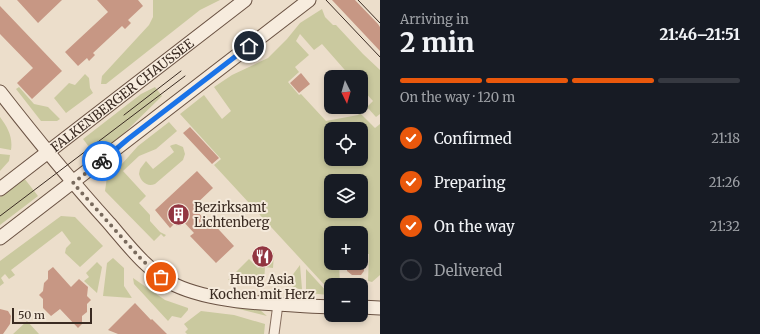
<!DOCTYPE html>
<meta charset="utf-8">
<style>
body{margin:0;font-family:Merriweather,serif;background:#242831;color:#f1f3f6;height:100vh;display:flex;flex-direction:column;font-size:15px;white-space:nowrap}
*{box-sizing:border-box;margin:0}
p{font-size:13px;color:#9ea1a6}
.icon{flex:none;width:22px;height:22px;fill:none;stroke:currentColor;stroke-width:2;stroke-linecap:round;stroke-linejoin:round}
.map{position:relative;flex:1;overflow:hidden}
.panel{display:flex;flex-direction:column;background:#171b24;width:380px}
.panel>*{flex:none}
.needle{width:26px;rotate:175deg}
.buttons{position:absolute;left:324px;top:70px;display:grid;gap:8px}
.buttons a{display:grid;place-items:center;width:44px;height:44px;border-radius:8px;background:#171b24;box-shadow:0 2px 6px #0003;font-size:20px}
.scale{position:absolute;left:12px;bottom:10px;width:80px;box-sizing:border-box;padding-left:4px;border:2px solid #3a2b22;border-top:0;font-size:11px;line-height:14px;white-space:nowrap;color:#3a2b22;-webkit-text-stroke:3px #f4e9da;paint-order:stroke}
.pin{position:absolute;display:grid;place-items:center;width:34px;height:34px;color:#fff;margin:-17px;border:2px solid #fff;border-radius:50%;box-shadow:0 1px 4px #0007}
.courier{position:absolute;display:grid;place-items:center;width:40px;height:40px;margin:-20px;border:3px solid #1a73e8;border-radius:50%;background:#fff;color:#222;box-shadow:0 1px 5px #0007}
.summary em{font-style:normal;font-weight:800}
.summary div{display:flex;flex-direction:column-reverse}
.summary{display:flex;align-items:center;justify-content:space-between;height:68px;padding:0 20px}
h1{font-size:26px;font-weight:800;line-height:30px}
.bar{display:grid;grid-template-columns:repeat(4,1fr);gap:6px 4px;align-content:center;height:48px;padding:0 20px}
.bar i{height:5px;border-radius:3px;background:#363941}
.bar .on{background:#ea580c}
.bar p{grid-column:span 4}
ol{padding:0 20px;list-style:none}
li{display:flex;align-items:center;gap:12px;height:44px}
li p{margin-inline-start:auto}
li .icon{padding:4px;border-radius:50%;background:#ea580c;color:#fff;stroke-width:4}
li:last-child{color:#9ea1a6}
li i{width:22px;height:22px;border:2px solid #363941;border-radius:50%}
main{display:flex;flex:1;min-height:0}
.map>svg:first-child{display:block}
.green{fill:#cac99f;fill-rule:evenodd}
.building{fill:#c79784}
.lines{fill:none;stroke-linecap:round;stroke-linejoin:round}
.street-casing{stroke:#887060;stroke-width:11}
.secondary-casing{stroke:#6a5243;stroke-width:15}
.street{stroke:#f7ecde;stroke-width:9}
.secondary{stroke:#f7ecde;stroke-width:13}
.tram{stroke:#3a2b22;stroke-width:1}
.done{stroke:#786a5d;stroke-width:4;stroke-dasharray:0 7.2}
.route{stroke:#1a73e8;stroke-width:5}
.labels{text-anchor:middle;stroke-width:4;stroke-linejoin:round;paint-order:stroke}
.street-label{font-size:13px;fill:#3a2b22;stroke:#f4e9da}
.poi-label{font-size:13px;fill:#3a2b22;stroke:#f4e9da;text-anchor:start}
</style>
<main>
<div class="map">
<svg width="380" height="334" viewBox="0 0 380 334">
<rect width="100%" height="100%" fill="#ecdecb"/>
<!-- green -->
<path class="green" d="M 153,0 L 220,0 L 200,10 L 106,84 L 101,84 L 102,76 L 149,25 L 153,17 Z
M 322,9 L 325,17 L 333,25 L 336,25 L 363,54 L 380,70 L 380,114 L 376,117 L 367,107 L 373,101 L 361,88 L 361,77 L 351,77 L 322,44 L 314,50 L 300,34 L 296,41 L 309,55 L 295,67 L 299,72 L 288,82 L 299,95 L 301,94 L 326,121 L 358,115 L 360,113 L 375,128 L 380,124 L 380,275 L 372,282 L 368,281 L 369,254 L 361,254 L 361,233 L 331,233 L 331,263 L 339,263 L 340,285 L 331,285 L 331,292 L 214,165 L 221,159 L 180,114 L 204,95 L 222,119 L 231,111 L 214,87 L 232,75 L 268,58 L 287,39 L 300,23 ZM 331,129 L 361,129 L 361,159 L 331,159 ZM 331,181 L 361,181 L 361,211 L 331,211 Z
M 85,74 L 89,78 L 90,88 L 93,93 L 66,113 L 54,98 L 69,83 L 75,85 Z
M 19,87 L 34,104 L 48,107 L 60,119 L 57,121 L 41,121 L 16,89 Z
M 155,87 L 162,96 L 117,140 L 96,156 L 83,139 L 141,94 Z
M 0,117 C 8,128 13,137 11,150 L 0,148 Z
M 169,122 L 177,131 L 156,149 L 139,156 L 123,171 L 146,196 L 139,203 L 150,215 L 150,221 L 160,232 L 166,235 L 164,237 L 161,234 L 154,241 L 105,191 L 107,177 L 121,165 L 138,146 Z
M 172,145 L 176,144 L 183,147 L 185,154 L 183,160 L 155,184 C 147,187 141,182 139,174 L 140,169 L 146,161 L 153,169 L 174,152 L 170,146 Z
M 0,154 L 10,155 L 9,161 L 0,171 Z
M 24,178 L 38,196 L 0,225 L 0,197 Z
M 61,216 L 75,217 L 103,246 L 80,267 L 65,253 L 66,248 L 71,243 L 62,231 L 11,270 L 15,275 L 9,279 L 5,274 L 1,278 L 4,283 L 0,286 L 0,261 Z
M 272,253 L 274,253 L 273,268 L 265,267 L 264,283 L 242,281 L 242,277 L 233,277 L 233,280 L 228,280 L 249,259 L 258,268 L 271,256 Z
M 113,258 L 124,268 L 124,286 L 132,298 L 103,296 L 107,263 Z
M 97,262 L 102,267 L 97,293 L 84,281 L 89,277 L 86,273 Z
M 300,265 L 302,289 L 301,290 L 292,286 L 291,277 Z
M 306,269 L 327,292 L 329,295 L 308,293 L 306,289 Z
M 133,278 L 165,300 L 188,308 L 188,310 L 181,318 L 172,316 L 168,321 L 134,284 Z
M 236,307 L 260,310 L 267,316 L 235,308 Z
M 201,311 L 234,315 L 265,324 L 264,334 L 187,334 L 185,332 L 188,329 L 184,324 Z
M 27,321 L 39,334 L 13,334 Z"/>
<!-- building -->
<path class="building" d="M 17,0 L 62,0 L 38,23 Z
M 97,0 L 138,0 L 143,6 L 128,20 L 131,23 L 125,29 L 122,26 L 93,53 L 95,55 L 89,61 L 87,58 L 78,66 L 65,52 L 108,12 Z
M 332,0 L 355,0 L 378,24 L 380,27 L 380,51 Z
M 0,6 L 62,71 L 32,99 L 17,83 L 33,68 L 0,34 Z
M 301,73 L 310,84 L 299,93 L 290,83 Z
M 190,127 L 219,158 L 212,164 L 183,133 Z
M 197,171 L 213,188 L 193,207 L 206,221 L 209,219 L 234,246 L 216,263 L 190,236 L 194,233 L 180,218 L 170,228 L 155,210 Z
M 347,263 L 364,263 L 364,271 L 361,275 L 352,275 L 347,271 Z
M 53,267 L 71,287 L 79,279 L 88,287 L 87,296 L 91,300 L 87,304 L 87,312 L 82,316 L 82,324 L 78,328 L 60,309 L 51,316 L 43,308 L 43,299 L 39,295 L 43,291 L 44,283 L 48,279 L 48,271 Z
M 135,303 L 151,320 L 152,319 L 167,334 L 118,334 L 108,330 Z
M 0,309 L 8,311 L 11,316 L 10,324 L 3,334 L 0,334 Z"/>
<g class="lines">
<defs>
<path id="street" d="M 274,334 L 278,304"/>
<g id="secondary">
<path d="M 0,92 C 35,137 71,181 109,223 C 128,245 148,272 175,285 C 218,305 283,304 331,307"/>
<path id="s1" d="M 0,189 L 245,0"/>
<path d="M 0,238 L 309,0"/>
<path d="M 361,307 L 380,308"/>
</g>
</defs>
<!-- street casing -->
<use href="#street" class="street-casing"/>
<!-- secondary casing -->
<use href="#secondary" class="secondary-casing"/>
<!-- street -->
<use href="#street" class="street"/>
<!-- secondary -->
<use href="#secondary" class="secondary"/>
<!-- tram -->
<path class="tram" d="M 326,0 L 380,57
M 358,0 L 380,23
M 124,115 L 181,71
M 0,216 L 185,76"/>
</g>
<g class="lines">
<!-- done -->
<path class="done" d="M 102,161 L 73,183 L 142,260 L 161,277"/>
<!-- route -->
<path class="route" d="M 102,161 L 128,139 L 249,46"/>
</g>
<!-- icons -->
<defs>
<symbol id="building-disc" viewBox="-11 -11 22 22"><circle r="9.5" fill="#923541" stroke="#f4e9da"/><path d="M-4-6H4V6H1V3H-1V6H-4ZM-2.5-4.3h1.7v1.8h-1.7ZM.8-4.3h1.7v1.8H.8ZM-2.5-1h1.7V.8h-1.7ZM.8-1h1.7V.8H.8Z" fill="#fff"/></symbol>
<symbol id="restaurant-disc" viewBox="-11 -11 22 22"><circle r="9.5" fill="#923541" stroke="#f4e9da"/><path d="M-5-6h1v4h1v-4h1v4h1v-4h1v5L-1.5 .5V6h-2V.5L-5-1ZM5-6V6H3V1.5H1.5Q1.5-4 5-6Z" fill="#fff"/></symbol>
</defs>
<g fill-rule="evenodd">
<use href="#building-disc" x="166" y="202" width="25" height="25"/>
<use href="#restaurant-disc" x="250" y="244" width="25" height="25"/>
</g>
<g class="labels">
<!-- street labels -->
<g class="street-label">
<text dy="5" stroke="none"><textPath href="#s1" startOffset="154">FALKENBERGER CHAUSSEE</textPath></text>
</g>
<!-- poi labels -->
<g class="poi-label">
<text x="194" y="212">Bezirksamt<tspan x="194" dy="15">Lichtenberg</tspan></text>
<text x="262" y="284" text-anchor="middle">Hung Asia<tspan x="262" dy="15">Kochen mit Herz</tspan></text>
</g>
</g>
</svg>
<div class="buttons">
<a><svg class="needle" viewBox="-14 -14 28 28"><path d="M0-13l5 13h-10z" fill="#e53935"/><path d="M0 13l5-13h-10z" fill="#9ea1a6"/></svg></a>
<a><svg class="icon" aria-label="locate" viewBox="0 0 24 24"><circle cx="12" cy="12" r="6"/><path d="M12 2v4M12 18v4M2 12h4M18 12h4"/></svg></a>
<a><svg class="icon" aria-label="layers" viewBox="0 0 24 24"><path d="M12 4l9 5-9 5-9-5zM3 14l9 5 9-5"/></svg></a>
<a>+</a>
<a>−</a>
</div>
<div class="scale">50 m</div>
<div class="pin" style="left:161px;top:277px;background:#ea580c"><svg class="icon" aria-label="bag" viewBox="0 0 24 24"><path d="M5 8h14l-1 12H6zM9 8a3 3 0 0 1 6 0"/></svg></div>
<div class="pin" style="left:249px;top:46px;background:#1f2937"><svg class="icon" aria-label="home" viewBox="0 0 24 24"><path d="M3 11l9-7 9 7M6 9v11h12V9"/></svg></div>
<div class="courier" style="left:102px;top:161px"><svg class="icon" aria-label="bike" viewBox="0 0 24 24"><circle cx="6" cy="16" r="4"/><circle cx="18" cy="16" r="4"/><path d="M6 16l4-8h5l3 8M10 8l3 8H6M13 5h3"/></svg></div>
</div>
<section class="panel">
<div class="summary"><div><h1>2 min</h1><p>Arriving in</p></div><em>21:46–21:51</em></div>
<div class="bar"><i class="on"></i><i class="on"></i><i class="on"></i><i></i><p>On the way · 120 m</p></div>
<ol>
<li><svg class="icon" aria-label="check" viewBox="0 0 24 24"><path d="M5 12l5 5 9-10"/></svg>Confirmed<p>21:18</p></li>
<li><svg class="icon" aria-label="check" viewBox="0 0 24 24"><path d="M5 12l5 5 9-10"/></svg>Preparing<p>21:26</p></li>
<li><svg class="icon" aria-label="check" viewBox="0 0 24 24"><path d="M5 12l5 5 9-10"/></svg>On the way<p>21:32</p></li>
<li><i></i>Delivered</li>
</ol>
</section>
</main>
